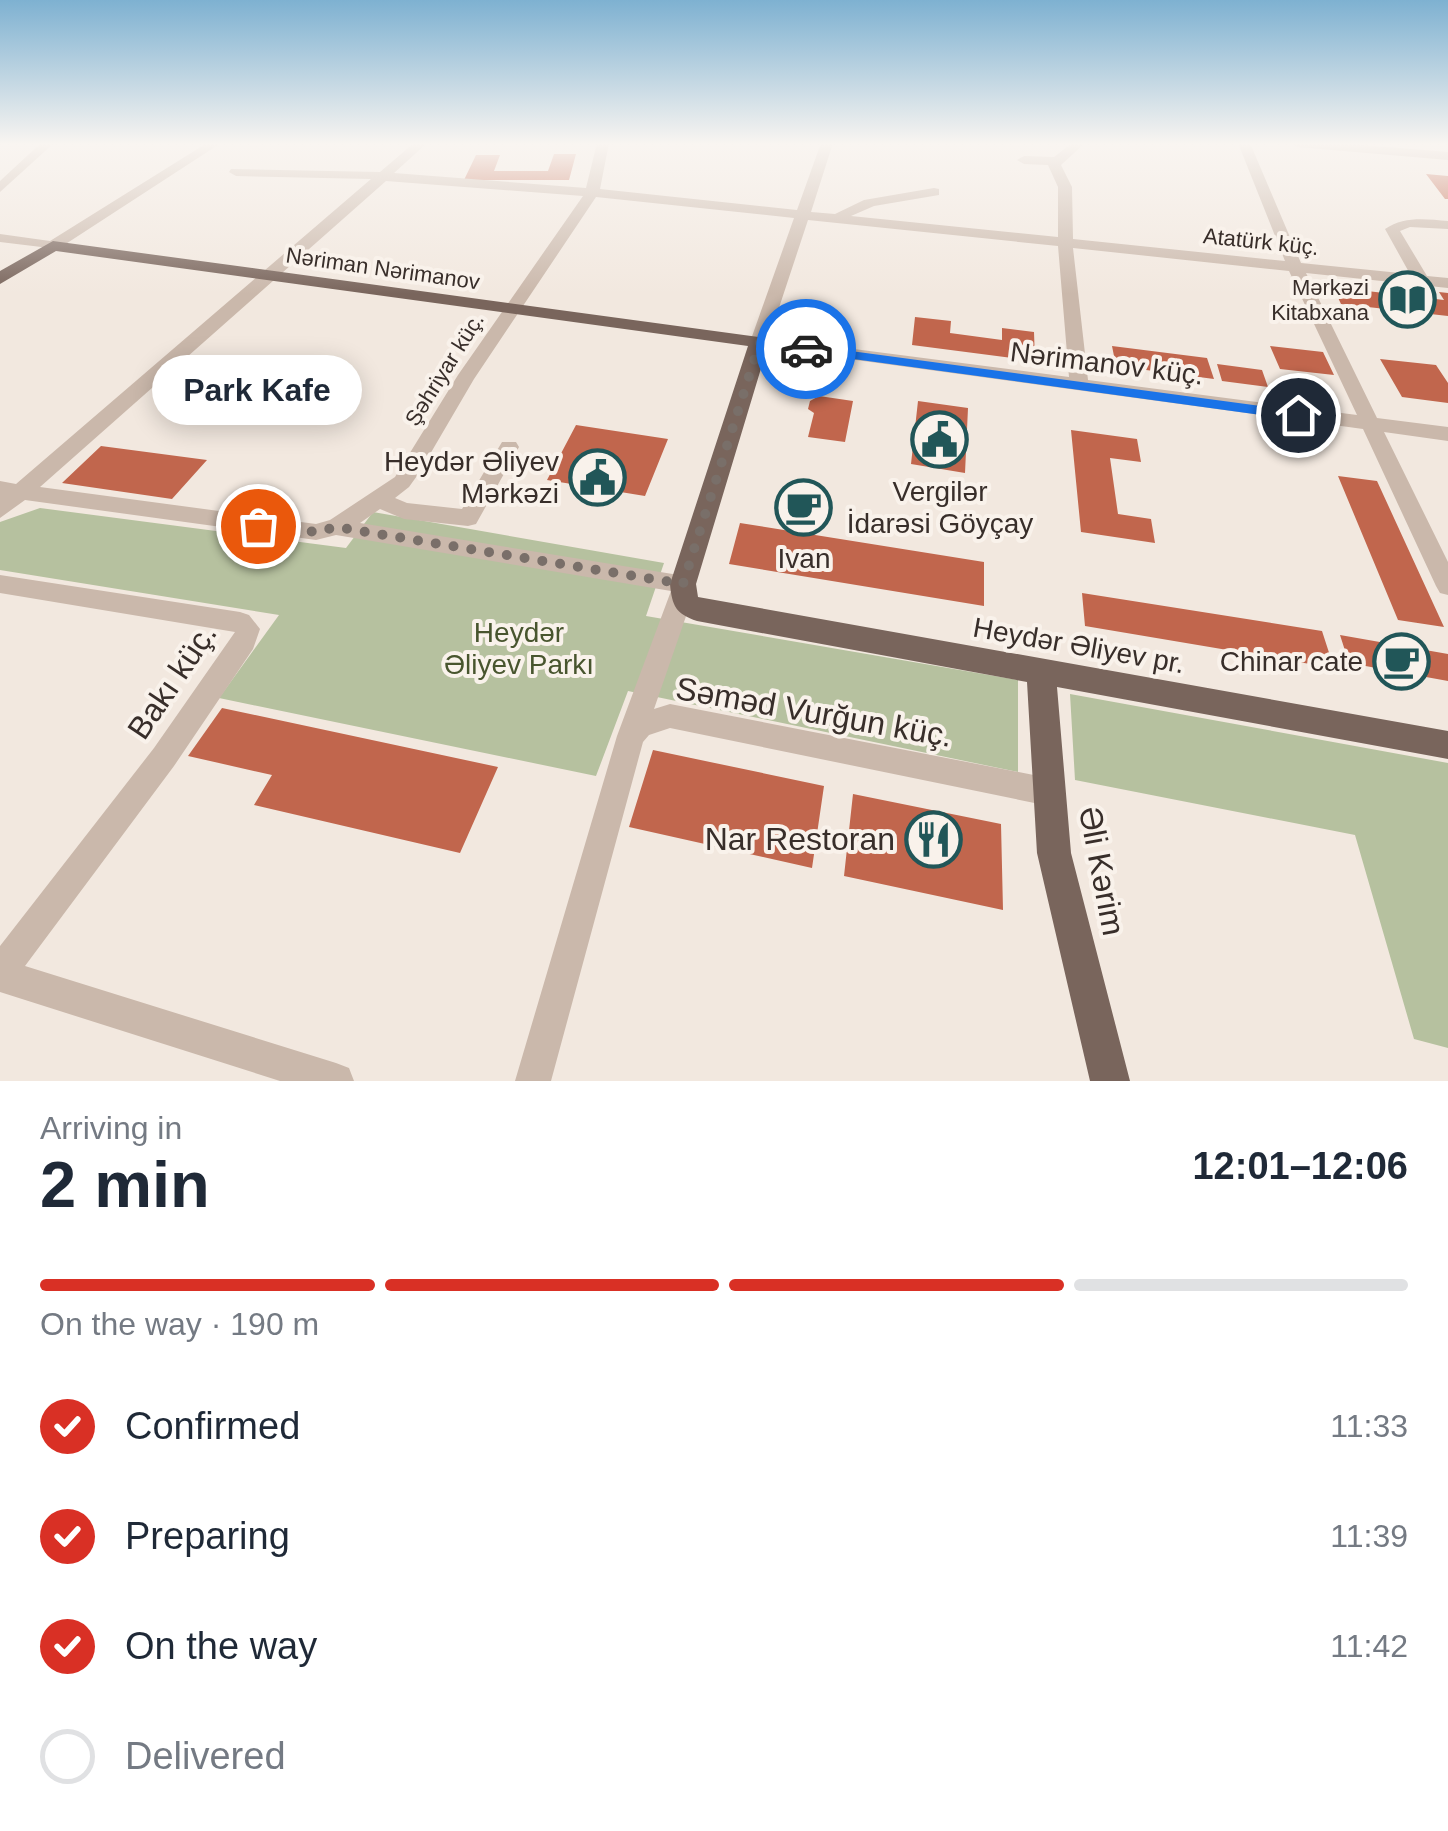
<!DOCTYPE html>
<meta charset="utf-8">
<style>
body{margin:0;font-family:Helvetica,sans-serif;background:#f2f2f3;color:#1f2937;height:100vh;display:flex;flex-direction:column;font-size:38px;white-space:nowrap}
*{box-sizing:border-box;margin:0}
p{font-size:32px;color:#747a83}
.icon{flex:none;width:55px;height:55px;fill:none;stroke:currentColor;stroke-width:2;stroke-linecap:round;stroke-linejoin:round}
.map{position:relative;height:1081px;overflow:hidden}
.details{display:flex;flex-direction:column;background:#fff;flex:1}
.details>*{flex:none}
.pin{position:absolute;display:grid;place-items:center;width:85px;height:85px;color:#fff;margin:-42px;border:5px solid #fff;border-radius:50%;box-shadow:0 2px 10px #0007}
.courier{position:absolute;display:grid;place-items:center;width:100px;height:100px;margin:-50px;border:8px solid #1a73e8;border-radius:50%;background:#fff;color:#222;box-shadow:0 2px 12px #0007}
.bubble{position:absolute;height:70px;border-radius:35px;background:#fff;box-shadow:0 5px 25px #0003;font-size:32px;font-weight:700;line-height:70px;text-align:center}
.headline em{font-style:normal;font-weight:700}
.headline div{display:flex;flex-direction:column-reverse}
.headline{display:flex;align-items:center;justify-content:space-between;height:170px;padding:0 40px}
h1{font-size:65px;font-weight:700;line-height:75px}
.bar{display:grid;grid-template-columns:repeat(4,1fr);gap:15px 10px;align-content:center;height:120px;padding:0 40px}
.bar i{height:12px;border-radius:8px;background:#e0e1e3}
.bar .current{background:#d93025}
.bar p{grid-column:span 4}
ol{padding:0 40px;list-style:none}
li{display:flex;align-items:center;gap:30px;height:110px}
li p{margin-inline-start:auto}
li .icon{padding:10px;border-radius:50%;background:#d93025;color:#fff;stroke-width:4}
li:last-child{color:#747a83}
li i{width:55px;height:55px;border:5px solid #e0e1e3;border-radius:50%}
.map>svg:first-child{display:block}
.green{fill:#b6c19f}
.building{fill:#c1664d}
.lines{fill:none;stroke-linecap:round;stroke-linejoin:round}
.minor{fill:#cab8ab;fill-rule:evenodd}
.major{fill:#79655c;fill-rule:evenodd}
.route{fill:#1a73e8}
.done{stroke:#796f69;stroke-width:10;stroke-dasharray:0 18}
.labels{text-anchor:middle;stroke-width:8;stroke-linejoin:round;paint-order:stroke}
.far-street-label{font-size:22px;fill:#382e2a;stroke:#f9f2eb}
.far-poi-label{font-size:22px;fill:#382e2a;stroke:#f9f2eb;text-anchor:end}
.street-label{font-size:28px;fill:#382e2a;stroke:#f9f2eb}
.poi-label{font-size:28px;fill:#382e2a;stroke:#f9f2eb;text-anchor:end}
.park-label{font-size:28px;fill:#48552e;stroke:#f9f2eb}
.near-street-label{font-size:32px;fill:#382e2a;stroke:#f9f2eb}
.near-poi-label{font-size:32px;fill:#382e2a;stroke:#f9f2eb;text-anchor:end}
</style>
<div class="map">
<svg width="1448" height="1081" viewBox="0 0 1448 1081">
<rect width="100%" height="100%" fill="#f2e8df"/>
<!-- green -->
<path class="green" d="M 40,508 L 346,548 L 373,512 L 664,563 L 646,616 L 1018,680 L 1018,772 L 628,691 L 596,776 L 219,698 L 279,615 L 0,570 L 0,522 Z
M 1070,694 L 1448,763 L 1448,1048 L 1414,1039 L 1355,835 L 1075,780 Z"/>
<!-- building -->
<path class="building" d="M 554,154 L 576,154 L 569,180 L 464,180 L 476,155 L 500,155 L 494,171 L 548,171 Z
M 1426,174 L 1448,176 L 1448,199 L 1445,199 Z
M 1333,287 L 1444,300 L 1439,292 L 1448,293 L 1448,316 L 1341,304 Z
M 915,317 L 951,321 L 950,333 L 1002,340 L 1002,328 L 1034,332 L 1035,361 L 912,345 Z
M 1112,346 L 1207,358 L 1214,379 L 1116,366 Z
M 1270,346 L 1323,352 L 1334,375 L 1280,369 Z
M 1380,359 L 1436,365 L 1448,383 L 1448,403 L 1402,397 Z
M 1217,364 L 1262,370 L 1268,387 L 1222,381 Z
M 819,396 L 853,401 L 845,442 L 808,437 L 814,413 L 808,409 L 810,401 Z
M 918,401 L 968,408 L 965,473 L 911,464 Z
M 576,425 L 668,439 L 645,496 L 547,480 Z
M 1071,430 L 1137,439 L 1141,462 L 1110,458 L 1118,514 L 1151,519 L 1155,543 L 1081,532 Z
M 101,446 L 207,460 L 172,499 L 62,483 Z
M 1338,476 L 1377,481 L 1444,627 L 1398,620 Z
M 740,523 L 984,562 L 984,606 L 729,564 Z
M 1082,593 L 1322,631 L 1334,668 L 1085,626 Z
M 1340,635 L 1448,654 L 1448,681 L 1349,663 Z
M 222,708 L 498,767 L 460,853 L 254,805 L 272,775 L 188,756 Z
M 653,750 L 824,786 L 812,868 L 629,827 Z
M 853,794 L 1001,824 L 1003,910 L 844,876 Z"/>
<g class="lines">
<!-- minor -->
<path class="minor" d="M 41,143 L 54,143 L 0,192 L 0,181 Z
M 207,143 L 221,143 L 58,249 L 0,242 L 0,234 L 50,241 Z
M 414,143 L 427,143 L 394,173 L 586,188 L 597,143 L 609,143 L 600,189 L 797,210 L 821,143 L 833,143 L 811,212 L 835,214 L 864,200 L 934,188 L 939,189 L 939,195 L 874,206 L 851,216 L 1058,237 L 1058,187 L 1048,165 L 1024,164 L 1017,160 L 1024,156 L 1054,157 L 1072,143 L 1085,143 L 1061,165 L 1072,187 L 1073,239 L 1285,261 L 1238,143 L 1250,143 L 1301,263 L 1410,274 L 1385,229 C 1404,216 1425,219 1448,221 L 1448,229 L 1410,227 L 1400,231 L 1427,276 L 1448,278 L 1448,288 L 1306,273 L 1377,418 L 1448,427 L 1448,441 L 1384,432 L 1448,562 L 1448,595 L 1440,593 L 1436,586 L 1363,429 L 753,346 L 750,342 L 794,218 L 596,197 L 474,379 L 419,473 L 409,487 L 395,498 L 407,503 L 462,509 L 502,442 L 516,442 L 519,447 L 476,524 L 468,526 L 404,519 L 380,509 L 360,523 L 691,577 L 694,593 L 654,709 L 670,704 L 1049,778 L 1059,782 L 1063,792 L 1059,802 L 1049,806 L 670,728 L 649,735 L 643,742 L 551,1081 L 515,1081 L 617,736 L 671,591 L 336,535 L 316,540 L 25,500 L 0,518 L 0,481 L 16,484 L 371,179 L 236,176 L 229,172 L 231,169 L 380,172 ZM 386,181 L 583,196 L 458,375 L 395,477 L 330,520 L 316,524 L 40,487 ZM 808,220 L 1058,246 L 1069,377 L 769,338 ZM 1073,248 L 1289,271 L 1357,415 L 1088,380 Z
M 1291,143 L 1338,143 L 1448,152 L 1448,160 L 1297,147 Z
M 0,575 L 240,612 L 249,615 L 260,629 L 253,649 L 174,766 L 25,966 L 336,1063 L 349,1068 L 354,1081 L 280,1081 L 0,992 L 0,946 L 154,748 L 235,632 L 0,593 Z"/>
<!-- major -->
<path class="major" d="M 53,241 L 766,338 L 769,342 L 696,584 L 698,597 L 1448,731 L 1448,759 L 1057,687 L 1071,853 L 1130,1081 L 1090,1081 L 1037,853 L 1027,682 L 697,621 C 676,614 672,606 670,584 L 748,346 L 56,251 L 0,284 L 0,271 Z"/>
</g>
<!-- sky -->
<linearGradient id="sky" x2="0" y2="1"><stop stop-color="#7eb1d1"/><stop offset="0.49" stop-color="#f9f5f1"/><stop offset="1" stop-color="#f9f5f1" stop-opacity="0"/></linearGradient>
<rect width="1448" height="294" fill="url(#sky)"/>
<!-- route -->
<path class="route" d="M 806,345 L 1298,411 L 1306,415 L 1298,420 L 802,352 L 800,349 Z"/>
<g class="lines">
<!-- done -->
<path class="done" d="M 258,526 L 316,532 L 336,527 L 683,584 L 760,342 L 806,349"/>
</g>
<!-- icons -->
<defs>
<symbol id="library-ring" viewBox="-11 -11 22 22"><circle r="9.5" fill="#f9f2eb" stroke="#215658" stroke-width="1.5"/><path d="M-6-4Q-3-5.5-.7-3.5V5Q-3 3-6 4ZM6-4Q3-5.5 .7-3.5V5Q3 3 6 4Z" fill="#215658"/></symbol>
<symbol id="civic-ring" viewBox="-11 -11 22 22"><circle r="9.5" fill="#f9f2eb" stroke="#215658" stroke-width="1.5"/><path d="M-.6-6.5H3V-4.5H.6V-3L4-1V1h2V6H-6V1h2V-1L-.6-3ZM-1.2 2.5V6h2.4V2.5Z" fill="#215658"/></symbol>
<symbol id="cafe-ring" viewBox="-11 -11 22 22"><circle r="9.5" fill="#f9f2eb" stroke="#215658" stroke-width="1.5"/><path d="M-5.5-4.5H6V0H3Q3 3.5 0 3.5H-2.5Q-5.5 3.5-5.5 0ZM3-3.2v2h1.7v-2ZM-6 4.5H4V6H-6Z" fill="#215658"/></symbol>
<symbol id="restaurant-ring" viewBox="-11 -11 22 22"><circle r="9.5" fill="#f9f2eb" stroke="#215658" stroke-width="1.5"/><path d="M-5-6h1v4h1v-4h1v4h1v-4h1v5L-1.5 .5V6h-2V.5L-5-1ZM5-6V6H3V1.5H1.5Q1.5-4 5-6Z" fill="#215658"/></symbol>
</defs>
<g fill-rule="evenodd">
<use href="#library-ring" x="1376" y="268" width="63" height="63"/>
<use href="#civic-ring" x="908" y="408" width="63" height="63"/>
<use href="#civic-ring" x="566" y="446" width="63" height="63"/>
<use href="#cafe-ring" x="772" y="476" width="63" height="63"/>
<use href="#cafe-ring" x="1370" y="630" width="63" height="63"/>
<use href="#restaurant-ring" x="902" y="808" width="63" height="63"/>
</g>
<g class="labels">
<!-- far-street labels -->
<g class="far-street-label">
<text transform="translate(1261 241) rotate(6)" y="8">Atatürk küç.</text>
<text transform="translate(383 268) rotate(8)" y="8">Nəriman Nərimanov</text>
<text transform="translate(444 369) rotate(-58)" y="8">Şəhriyar küç.</text>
</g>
<!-- far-poi labels -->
<g class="far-poi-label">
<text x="1369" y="295">Mərkəzi<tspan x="1369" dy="25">Kitabxana</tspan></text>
</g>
<!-- street labels -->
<g class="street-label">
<text transform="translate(1107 363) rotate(7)" y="10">Nərimanov küç.</text>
<text transform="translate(1079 645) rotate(10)" y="10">Heydər Əliyev pr.</text>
</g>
<!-- poi labels -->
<g class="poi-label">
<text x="559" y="471">Heydər Əliyev<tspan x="559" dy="32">Mərkəzi</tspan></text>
<text x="940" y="501" text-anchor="middle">Vergilər<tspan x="940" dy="32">İdarəsi Göyçay</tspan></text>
<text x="804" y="568" text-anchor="middle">Ivan</text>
<text x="1363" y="671">Chinar cate</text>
</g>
<!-- park labels -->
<g class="park-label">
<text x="519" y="642">Heydər<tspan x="519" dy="32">Əliyev Parkı</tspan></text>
</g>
<!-- near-street labels -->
<g class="near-street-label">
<text transform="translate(172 681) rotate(-56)" y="11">Bakı küç.</text>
<text transform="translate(814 712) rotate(10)" y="11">Səməd Vurğun küç.</text>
<text transform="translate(1102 871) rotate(79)" y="11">Əli Kərim</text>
</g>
<!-- near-poi labels -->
<g class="near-poi-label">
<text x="895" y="850">Nar Restoran</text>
</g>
</g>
</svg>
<div class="pin" style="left:258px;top:526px;background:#ea580c"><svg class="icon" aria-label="bag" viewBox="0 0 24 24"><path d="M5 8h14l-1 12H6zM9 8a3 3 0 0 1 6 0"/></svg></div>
<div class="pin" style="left:1298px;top:415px;background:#1f2937"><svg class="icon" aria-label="home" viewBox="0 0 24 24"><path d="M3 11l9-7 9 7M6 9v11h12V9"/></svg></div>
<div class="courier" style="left:806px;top:349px"><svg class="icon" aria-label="car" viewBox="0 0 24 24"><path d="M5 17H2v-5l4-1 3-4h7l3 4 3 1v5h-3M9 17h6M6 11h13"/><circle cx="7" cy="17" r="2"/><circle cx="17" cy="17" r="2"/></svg></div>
<div class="bubble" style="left:152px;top:355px;width:210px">Park Kafe</div>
</div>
<section class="details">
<div class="headline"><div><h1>2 min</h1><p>Arriving in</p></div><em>12:01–12:06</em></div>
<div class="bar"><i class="current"></i><i class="current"></i><i class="current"></i><i></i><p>On the way · 190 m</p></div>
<ol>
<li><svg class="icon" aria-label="check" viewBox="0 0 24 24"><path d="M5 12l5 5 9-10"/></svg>Confirmed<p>11:33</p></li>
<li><svg class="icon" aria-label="check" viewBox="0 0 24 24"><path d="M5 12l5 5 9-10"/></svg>Preparing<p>11:39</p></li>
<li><svg class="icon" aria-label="check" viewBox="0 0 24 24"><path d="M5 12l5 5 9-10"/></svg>On the way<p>11:42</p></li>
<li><i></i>Delivered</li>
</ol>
</section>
